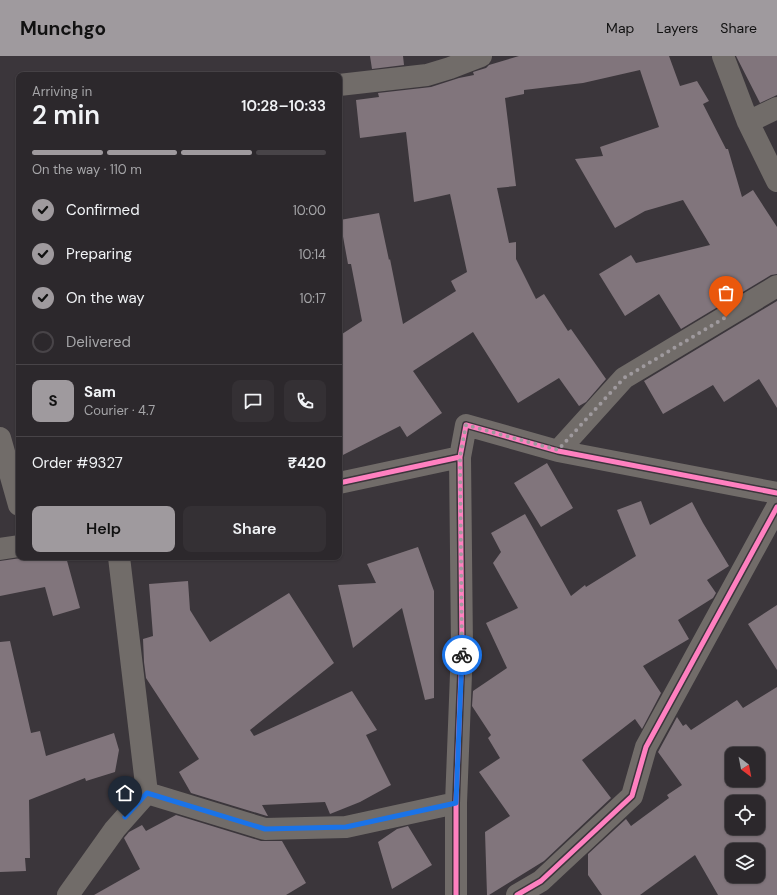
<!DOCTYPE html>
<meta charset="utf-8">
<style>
body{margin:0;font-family:"DM Sans",sans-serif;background:#343034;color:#f1f3f6;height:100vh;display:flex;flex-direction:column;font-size:15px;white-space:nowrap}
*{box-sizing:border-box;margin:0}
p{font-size:13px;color:#a6a6a9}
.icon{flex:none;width:22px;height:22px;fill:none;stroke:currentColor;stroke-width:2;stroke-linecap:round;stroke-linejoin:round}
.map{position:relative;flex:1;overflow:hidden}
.panel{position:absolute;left:16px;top:16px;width:326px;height:488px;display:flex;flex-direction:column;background:#2c282c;border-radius:8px;box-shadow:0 1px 3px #0004,0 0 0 1px #484448}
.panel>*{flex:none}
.needle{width:26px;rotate:148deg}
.fabs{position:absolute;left:725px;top:691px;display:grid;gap:8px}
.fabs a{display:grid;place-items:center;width:40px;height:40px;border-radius:8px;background:#2c282c;box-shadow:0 1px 3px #0004,0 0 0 1px #484448;font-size:20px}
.pin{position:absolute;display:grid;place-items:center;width:34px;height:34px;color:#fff;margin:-41px -17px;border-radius:50% 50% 50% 0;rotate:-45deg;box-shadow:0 0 4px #0007}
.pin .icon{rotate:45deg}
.courier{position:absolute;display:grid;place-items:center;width:40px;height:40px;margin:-20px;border:3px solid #1a73e8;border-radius:50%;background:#fff;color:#222;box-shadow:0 1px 5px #0007}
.overview em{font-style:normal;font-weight:600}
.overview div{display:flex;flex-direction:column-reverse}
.overview{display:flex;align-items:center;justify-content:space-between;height:68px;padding:0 16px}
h1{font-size:26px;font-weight:600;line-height:30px}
.bar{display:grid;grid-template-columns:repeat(4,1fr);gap:6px 4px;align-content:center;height:48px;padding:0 16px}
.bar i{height:5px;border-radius:3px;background:#484448}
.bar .on{background:#9f9a9e}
.bar p{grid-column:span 4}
.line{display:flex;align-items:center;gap:10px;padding:0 16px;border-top:1px solid #484448}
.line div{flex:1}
.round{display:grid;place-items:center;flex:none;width:42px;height:42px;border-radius:8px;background:#343034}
ol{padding:0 16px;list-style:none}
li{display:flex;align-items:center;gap:12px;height:44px}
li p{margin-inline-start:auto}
li .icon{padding:4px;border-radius:50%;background:#9f9a9e;color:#111;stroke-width:4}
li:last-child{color:#a6a6a9}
li i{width:22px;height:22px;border:2px solid #484448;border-radius:50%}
.primary-button{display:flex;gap:8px;margin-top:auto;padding:8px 16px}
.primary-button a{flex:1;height:46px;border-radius:8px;background:#9f9a9e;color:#111;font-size:16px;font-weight:600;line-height:46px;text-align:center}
.primary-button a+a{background:#343034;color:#f1f3f6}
header{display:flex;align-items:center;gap:24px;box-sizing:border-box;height:56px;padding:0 20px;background:#9f9a9e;color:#111}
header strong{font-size:19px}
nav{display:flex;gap:22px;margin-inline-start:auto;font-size:14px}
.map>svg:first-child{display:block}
.building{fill:#81757c;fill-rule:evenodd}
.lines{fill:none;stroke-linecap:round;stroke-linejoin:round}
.minor{stroke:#716c69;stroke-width:22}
.cycleway-casing{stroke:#3c353c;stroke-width:8}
.cycleway{stroke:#ff80c0;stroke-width:5}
.done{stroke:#9f9a9e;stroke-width:4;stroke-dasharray:0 7.2}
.route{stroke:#1a73e8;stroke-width:5}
</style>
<header>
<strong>Munchgo</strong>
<nav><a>Map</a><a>Layers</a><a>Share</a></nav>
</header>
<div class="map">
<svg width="777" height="839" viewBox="0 0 777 839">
<rect width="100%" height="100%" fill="#3b363b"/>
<!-- building -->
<path class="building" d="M 370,0 L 403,0 L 404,9 L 372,13 Z
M 519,0 L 669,0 L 680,30 L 697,25 L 709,45 L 703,48 L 726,93 L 728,93 L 742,141 L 753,134 L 777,171 L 777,218 L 771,219 L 681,273 L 659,238 L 625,260 L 599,218 L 631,199 L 636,207 L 710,189 L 683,144 L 645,155 L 615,172 L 575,103 L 603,100 L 600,91 L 659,71 L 640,14 L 583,27 L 524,34 L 524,38 L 505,42 L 516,130 L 497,132 L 509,187 L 516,186 L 516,203 L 536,243 L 544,238 L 568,275 L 571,273 L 606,323 L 586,346 L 579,350 L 559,322 L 518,347 L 473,276 L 413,315 L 442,357 L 407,381 L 400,370 L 339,401 L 339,280 L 362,265 L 351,208 L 348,208 L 340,164 L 379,157 L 389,204 L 390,203 L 403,268 L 456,235 L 451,225 L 467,216 L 450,138 L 414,146 L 406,76 L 360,82 L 356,44 L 379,41 L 378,37 L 431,31 L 459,22 L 474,19 L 473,16 L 486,12 L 489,9 Z
M 736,0 L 777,0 L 777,39 L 760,47 Z
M 777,245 L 777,352 L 759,323 L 724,346 L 713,329 L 663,358 L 644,325 Z
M 547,407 L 573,452 L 541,471 L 514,427 Z
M 641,445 L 650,469 L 692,446 L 703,467 L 729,510 L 707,524 L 716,537 L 713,542 L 678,564 L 689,583 L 643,610 L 661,637 L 642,673 L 635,663 L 582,704 L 611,742 L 544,805 L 489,839 L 487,839 L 485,776 L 510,760 L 479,716 L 500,702 L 488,682 L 491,679 L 472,650 L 473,635 L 507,612 L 486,567 L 518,552 L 493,507 L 501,496 L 491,477 L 525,458 L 571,540 L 585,529 L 586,531 L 636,500 L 617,454 Z
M 418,491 L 434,535 L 434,642 L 425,644 L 402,552 L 353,592 L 338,529 L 376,527 L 367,508 Z
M 24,501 L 66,501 L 80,552 L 53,560 L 45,531 L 0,540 L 0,505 L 21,502 Z
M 188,525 L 190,554 L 210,586 L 289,537 L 334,607 L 250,674 L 254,680 L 352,635 L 377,674 L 366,679 L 391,729 L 360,746 L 330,758 L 325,746 L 262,749 L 268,760 L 267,760 L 191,737 L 179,716 L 199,703 L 146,622 L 144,606 L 143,583 L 153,580 L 149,528 Z
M 777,549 L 777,614 L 748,568 Z
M 10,585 L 31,677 L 40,675 L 46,700 L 114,677 L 119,694 L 115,716 L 86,725 L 85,722 L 29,744 L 30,802 L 25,802 L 26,815 L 0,816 L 0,586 Z
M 777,631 L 777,839 L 718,839 L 695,799 L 640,839 L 602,839 L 588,819 L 588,798 L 626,763 L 631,770 L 669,742 L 667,739 L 682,729 L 658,696 L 677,661 L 683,670 L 686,668 L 691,674 L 737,644 L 743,652 ZM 732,698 L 758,698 L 758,724 L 732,724 ZM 732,746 L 758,746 L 758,772 L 732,772 ZM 732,794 L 758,794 L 758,820 L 732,820 Z
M 176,759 L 261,785 L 282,785 L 306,827 L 286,839 L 94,839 L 140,813 L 124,782 L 129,776 L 142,769 L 146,775 Z
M 408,770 L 432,809 L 392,833 L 378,786 L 397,773 Z"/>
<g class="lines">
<!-- minor -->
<path class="minor" d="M 723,0 L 748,66 L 777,125
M 339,29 L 427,19 L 450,12 L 481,0
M 748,66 L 777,52
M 0,382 L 19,449
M 558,395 L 624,322 L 777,230
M 339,427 L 460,401 L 466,369 L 558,395 L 777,437
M 0,493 L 19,490
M 147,737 L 265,773 L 346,771 L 456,747
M 68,839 L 115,773 L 147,737 L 119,501
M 456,839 L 456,747 L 462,592 L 460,401
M 517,839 L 541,825 L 632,740 L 646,691 L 777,451"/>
<defs>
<path id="cycleway" d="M 339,427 L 460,401 L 466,369 L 558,395 L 777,437
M 456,839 L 456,747 L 462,592 L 460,401
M 517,839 L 541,825 L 632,740 L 646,691 L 777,451"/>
</defs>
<!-- cycleway casing -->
<use href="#cycleway" class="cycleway-casing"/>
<!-- cycleway -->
<use href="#cycleway" class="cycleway"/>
</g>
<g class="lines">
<!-- done -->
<path class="done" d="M 462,599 L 460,401 L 466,369 L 558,394 L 624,322 L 726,261"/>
<!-- route -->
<path class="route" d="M 125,761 L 147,737 L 265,773 L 346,771 L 456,747 L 462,599"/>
</g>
</svg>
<div class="fabs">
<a><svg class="needle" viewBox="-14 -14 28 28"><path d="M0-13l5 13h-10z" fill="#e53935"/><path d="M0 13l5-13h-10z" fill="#a6a6a9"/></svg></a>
<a><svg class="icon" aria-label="locate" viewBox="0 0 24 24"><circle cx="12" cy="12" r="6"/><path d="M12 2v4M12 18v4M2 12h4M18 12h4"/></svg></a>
<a><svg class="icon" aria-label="layers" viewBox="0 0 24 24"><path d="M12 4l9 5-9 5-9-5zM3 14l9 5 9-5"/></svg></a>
</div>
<div class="pin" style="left:726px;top:261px;background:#ea580c"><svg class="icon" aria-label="bag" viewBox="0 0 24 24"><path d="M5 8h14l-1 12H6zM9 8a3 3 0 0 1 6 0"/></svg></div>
<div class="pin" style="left:125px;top:761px;background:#1f2937"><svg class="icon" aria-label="home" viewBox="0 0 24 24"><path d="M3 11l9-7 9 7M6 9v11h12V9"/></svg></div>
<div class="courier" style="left:462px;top:599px"><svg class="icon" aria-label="bike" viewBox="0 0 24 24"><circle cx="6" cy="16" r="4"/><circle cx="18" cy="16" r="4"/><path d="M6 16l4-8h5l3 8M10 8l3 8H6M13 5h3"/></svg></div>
<section class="panel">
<div class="overview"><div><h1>2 min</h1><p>Arriving in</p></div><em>10:28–10:33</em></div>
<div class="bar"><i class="on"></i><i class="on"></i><i class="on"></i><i></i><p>On the way · 110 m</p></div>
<ol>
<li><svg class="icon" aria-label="check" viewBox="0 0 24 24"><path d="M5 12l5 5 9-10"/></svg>Confirmed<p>10:00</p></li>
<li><svg class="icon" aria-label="check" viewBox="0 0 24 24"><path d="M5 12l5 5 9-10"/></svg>Preparing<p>10:14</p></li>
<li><svg class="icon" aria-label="check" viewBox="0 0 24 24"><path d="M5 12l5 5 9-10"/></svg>On the way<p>10:17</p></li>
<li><i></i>Delivered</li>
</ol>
<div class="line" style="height:72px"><b class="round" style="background:#9f9a9e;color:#111">S</b><div><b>Sam</b><p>Courier · 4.7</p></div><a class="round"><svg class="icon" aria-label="chat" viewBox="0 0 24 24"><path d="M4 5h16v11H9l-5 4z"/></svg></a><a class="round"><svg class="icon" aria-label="phone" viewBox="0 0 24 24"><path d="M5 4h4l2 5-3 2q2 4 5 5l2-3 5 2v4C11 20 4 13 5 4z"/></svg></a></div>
<div class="line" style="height:52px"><div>Order #9327</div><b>₹420</b></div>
<div class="primary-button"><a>Help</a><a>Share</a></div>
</section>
</div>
